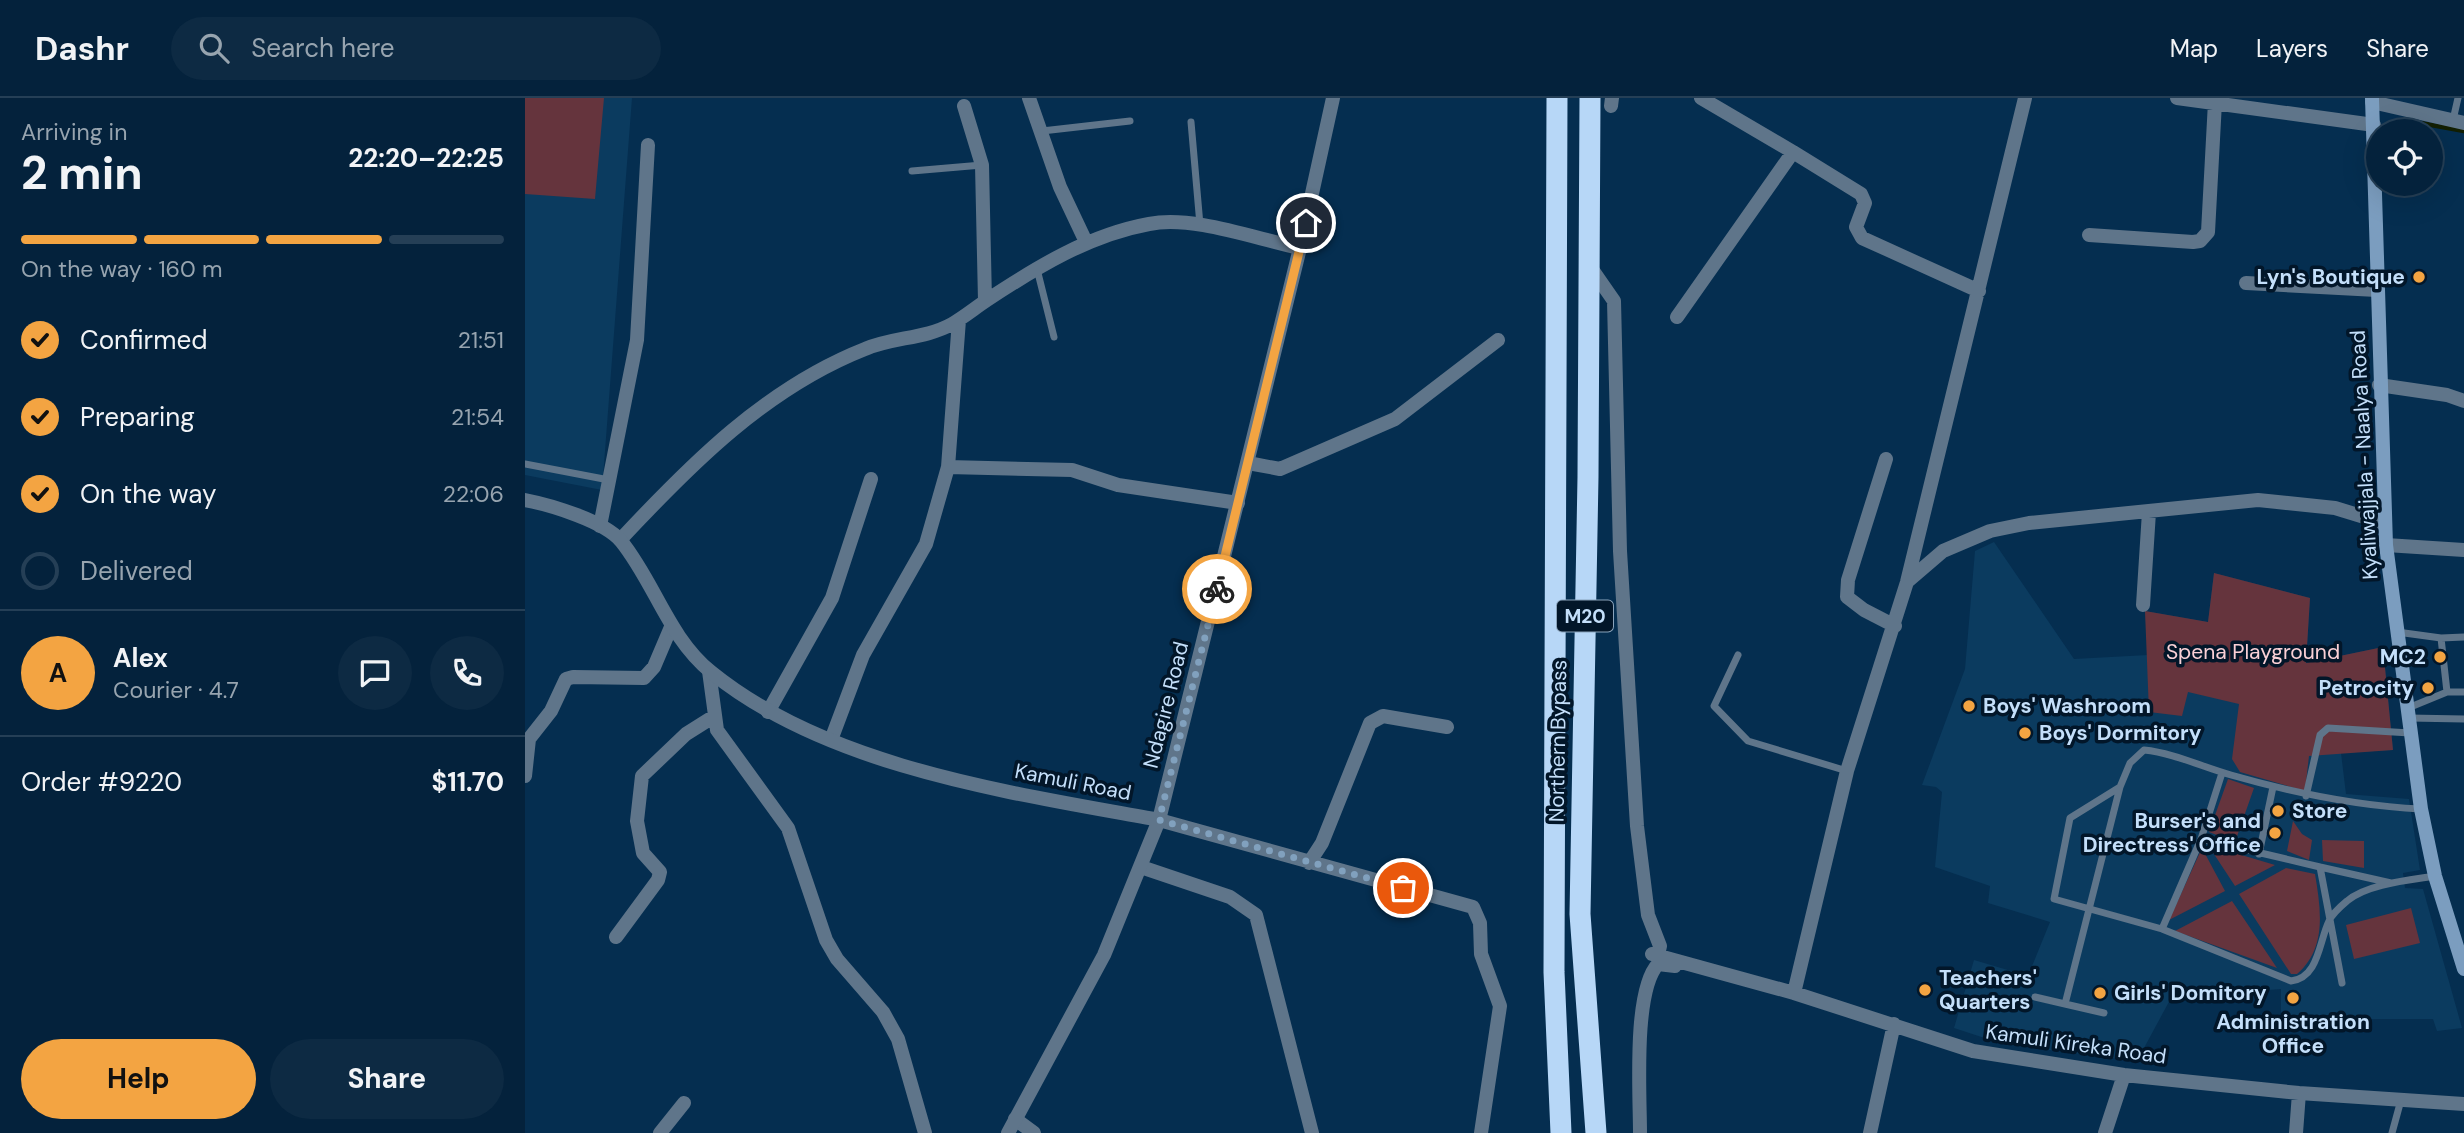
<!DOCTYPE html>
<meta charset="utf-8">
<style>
body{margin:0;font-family:"DM Sans",sans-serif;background:#0d2a43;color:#f1f3f6;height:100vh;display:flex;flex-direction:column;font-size:26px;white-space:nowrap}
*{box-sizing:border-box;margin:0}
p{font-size:23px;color:#97a4af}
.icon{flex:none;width:38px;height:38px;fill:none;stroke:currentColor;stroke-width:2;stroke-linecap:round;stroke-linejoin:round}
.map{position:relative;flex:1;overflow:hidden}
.sheet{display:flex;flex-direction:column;background:#04223c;width:525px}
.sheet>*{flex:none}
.fabs{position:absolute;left:1841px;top:21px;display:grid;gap:14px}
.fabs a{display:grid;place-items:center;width:77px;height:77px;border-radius:50%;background:#04223c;box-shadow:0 7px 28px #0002,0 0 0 2px #253f56;font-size:35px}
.pin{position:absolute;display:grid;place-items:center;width:60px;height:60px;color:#fff;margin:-30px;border:4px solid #fff;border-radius:50%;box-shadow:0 2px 7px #0007}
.courier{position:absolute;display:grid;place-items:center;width:70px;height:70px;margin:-35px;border:5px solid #f3a442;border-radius:50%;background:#fff;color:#222;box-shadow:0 2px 9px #0007}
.head em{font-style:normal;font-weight:700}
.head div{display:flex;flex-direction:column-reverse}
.head{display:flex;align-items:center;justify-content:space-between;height:119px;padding:0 21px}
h1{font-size:46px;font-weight:700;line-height:52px}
.bar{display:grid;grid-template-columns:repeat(4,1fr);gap:10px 7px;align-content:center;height:84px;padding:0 21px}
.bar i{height:9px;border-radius:5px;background:#253f56}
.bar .selected{background:#f3a442}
.bar p{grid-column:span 4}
.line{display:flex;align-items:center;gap:18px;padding:0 21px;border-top:2px solid #253f56}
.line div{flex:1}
.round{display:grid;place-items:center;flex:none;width:74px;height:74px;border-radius:37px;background:#0d2a43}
ol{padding:0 21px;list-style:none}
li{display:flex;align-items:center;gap:21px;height:77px}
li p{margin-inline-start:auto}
li .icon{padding:7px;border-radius:50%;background:#f3a442;color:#111;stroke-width:4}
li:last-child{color:#97a4af}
li i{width:38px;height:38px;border:4px solid #253f56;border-radius:50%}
.cta{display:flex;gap:14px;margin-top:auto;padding:14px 21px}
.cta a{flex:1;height:80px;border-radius:42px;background:#f3a442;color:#111;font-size:28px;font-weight:700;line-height:80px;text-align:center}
.cta a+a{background:#0d2a43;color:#f1f3f6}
header{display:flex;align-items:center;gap:42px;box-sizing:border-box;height:98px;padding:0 35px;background:#04223c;border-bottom:2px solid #253f56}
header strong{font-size:33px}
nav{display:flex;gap:38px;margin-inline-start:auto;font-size:24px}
.search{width:490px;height:63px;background:#0d2a43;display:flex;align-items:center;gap:18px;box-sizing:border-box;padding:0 24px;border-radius:38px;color:#97a4af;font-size:26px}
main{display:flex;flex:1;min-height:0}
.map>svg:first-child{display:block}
.built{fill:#0b3b5f}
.green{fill:#65343d}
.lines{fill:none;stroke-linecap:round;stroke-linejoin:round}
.stream{stroke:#131f02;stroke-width:4.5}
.service{stroke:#5f758a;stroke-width:7}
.minor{stroke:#5f758a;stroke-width:14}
.tertiary{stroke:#5f758a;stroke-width:14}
.secondary{stroke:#7b9dbf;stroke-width:14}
.motorway{stroke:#b7d7f7;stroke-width:21}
.done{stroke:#81a1be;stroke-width:7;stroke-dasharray:0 12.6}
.route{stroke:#f3a442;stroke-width:9}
.poi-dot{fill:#f3a442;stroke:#021629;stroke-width:2.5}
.labels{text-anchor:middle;stroke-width:7;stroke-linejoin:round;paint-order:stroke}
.shield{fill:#021629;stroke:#8aa3bb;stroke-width:2}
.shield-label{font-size:19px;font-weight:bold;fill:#c4dffa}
.poi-label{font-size:21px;font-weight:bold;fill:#c4dffa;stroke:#021629;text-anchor:start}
.street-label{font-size:21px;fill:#c4dffa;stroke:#021629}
.park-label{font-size:21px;fill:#fad0d6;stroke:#021629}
</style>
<header>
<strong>Dashr</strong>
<div class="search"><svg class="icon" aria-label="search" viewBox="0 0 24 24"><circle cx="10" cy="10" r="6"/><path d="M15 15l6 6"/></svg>Search here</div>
<nav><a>Map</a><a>Layers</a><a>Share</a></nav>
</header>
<main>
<section class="sheet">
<div class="head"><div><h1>2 min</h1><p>Arriving in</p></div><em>22:20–22:25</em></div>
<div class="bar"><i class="selected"></i><i class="selected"></i><i class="selected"></i><i></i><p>On the way · 160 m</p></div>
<ol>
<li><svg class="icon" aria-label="check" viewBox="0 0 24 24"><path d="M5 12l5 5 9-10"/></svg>Confirmed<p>21:51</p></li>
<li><svg class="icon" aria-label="check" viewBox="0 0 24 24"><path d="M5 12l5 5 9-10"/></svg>Preparing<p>21:54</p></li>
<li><svg class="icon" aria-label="check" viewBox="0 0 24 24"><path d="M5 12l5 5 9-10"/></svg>On the way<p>22:06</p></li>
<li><i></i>Delivered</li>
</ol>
<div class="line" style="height:126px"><b class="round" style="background:#f3a442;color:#111">A</b><div><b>Alex</b><p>Courier · 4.7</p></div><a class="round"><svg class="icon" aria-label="chat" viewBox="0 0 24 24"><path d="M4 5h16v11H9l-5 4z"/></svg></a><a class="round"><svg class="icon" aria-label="phone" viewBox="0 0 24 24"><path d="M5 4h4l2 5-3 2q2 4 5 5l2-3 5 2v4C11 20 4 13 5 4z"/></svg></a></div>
<div class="line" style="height:91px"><div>Order #9220</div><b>$11.70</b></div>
<div class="cta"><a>Help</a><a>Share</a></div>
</section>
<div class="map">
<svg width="1939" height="1035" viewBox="0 0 1939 1035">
<rect width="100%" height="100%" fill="#052e50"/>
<!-- built -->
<path class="built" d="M 0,0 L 107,0 L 77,392 L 0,377 Z
M 1469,444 L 1549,561 L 1623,557 L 1620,513 L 1683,524 L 1689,475 L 1785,500 L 1781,565 L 1858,549 L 1868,652 L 1816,655 L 1821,696 L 1884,701 L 1895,772 L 1878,775 L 1880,790 L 1898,791 L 1937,930 L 1912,933 L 1908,921 L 1756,921 L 1756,891 L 1703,895 L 1653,887 L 1612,963 L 1478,946 L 1429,930 L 1449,862 L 1503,878 L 1525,824 L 1463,805 L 1465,788 L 1410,769 L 1417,694 L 1411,689 L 1397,687 L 1440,571 L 1450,453 Z"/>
<!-- green -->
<path class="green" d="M 0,0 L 79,0 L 70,101 L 0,96 Z
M 1689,475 L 1785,500 L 1781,565 L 1858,549 L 1868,652 L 1784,658 L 1780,693 L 1715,674 L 1707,661 L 1714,606 L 1663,594 L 1657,618 L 1624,614 L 1620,513 L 1683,524 Z
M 1703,681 L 1729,690 L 1710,744 L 1684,734 Z
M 1768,723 L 1777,736 L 1787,742 L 1784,762 L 1762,753 Z
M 1797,742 L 1839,743 L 1839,770 L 1798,763 Z
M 1683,747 L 1750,767 L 1710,788 Z
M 1677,750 L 1700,793 L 1644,822 Z
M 1761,770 L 1790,776 C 1796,812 1802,850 1772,876 L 1766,876 L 1714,796 Z
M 1707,803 L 1752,870 L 1650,833 Z
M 1886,810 L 1895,845 L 1829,861 L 1821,827 Z"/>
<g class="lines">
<!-- stream -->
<path class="stream" d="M 1879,22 L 1939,33"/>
<!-- service -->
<path class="service" d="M 1928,22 L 1933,0
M 666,24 L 675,127
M 517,33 L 605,23
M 387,73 L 457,67
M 512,171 L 529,239
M 0,366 L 84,382
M 1872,534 L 1916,540 L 1922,594 L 1883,610
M 1916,540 L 1939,539
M 1213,557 L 1189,608 L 1223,643 L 1322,673
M 1922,594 L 1939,594
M 1884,620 L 1939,621
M 1781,698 L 1795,637 L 1803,630 L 1885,635
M 1896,711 C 1831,708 1769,695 1706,677 C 1677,669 1649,655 1619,652 L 1605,665 L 1595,689 L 1545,720 L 1529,801 L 1637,831 L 1766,883 C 1794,880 1794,843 1804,823 C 1807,816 1816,808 1822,803 C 1841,786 1885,782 1910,778
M 1676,741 L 1697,675
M 1734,756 L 1748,689
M 1795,769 L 1866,785
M 1637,831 L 1676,741 L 1795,769 L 1817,885
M 1510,899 L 1540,906 L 1595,689
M 1540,906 L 1579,915
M 1867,1035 L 1876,1002"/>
<!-- minor -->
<path class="minor" d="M 504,0 L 535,89 L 561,144
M 1176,0 L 1268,54
M 1652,0 L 1849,27
M 1847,4 L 1939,25
M 439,8 L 457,67 L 460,203
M 1086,8 L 1087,0
M 1564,137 L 1668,144 L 1675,143 L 1683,134 L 1690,4
M 1064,167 L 1089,203 L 1095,453 L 1112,728 L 1123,817 L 1135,848 L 1133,857
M 1721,185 L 1852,192
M 1152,219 L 1268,54 L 1336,96 L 1340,105 L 1331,129 L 1337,140 L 1454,193
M 1854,287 L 1922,297 L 1939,303
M 1361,361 L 1323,482 L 1322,499 L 1339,512 L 1370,528
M 723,365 L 755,371 L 870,321 L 973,242
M 423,369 L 434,222
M 75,428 L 112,242 L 123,47
M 95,442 C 166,366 241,290 340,251 C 368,239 400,241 427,226 C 439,219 450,210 462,202 C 512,169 564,137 624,126 C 668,117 731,141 775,150
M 1861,447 L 1939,452
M 1383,483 L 1418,453 L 1465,433 L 1504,425 L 1733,402 L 1810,410 L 1859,425
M 1618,507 L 1624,414
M 184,573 L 192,632 L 263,730 L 301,842 L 312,861 L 358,914 L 373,941 L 400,1035
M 243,614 L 307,500 L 346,381
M 306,642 L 338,557 L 401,446 L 423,369 L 547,372 L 593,387 L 713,405
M 0,678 L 4,641 L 26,613 L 41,581 L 48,579 L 119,580 L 129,569 L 146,529
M 634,722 L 948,809 L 955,825 L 956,856 L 975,908 L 956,1035
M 784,765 L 797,745 L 845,625 L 858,618 L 922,629
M 616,769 L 705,799 L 731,817 L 787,1035
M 91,839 L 133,782 L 135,774 L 118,755 L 112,723 L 117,678 L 161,636 L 188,619
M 1127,856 L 1269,895 L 1448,953 L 1599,977 L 1774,995 L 1939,1006
M 1269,895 L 1322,673 L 1382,484 L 1500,0
M 490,1021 L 509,1035
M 135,1035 L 159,1005
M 1115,1035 C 1115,996 1108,893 1133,866 L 1150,868
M 1345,1035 L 1369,926
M 1580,1035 L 1599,977
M 1771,1035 L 1774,995"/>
<!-- tertiary -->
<path class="tertiary" d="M 0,402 C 26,407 79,423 96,443 C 130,485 143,539 186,574 C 304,670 488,695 634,722
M 483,1035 L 579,857 L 634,722 L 775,150 L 808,0"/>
<!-- secondary -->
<path class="secondary" d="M 1847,0 L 1861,447 L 1896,711 L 1910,778 L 1939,871"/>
<!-- motorway -->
<path class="motorway" d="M 1032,0 L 1029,874 L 1036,1035
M 1065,0 L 1063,379 L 1055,816 L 1071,1035"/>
</g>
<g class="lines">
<!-- done -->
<path class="done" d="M 692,491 L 634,722 L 878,790"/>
<!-- route -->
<path class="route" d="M 692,491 L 781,125"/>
</g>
<!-- markers -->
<g class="poi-dot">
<circle cx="1894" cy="179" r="7"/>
<circle cx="1915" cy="559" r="7"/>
<circle cx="1903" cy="590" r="7"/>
<circle cx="1444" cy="608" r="7"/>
<circle cx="1500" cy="635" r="7"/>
<circle cx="1753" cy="713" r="7"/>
<circle cx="1750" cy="735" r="7"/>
<circle cx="1400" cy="892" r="7"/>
<circle cx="1575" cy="895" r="7"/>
<circle cx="1768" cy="900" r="7"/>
</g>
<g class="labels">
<!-- shield labels -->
<rect class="shield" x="1032" y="502.5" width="56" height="31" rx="5"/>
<g class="shield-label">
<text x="1060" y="525">M20</text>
</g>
<!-- poi labels -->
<g class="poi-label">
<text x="1880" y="186" text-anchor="end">Lyn's Boutique</text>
<text x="1901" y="566" text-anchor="end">MC2</text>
<text x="1889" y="597" text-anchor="end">Petrocity</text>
<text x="1458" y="615">Boys' Washroom</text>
<text x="1514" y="642">Boys' Dormitory</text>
<text x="1767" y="720">Store</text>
<text x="1736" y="730" text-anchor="end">Burser's and<tspan x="1736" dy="24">Directress' Office</tspan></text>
<text x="1414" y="887">Teachers'<tspan x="1414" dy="24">Quarters</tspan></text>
<text x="1589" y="902">Girls' Domitory</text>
<text x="1768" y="931" text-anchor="middle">Administration<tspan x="1768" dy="24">Office</tspan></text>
</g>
<!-- street labels -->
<g class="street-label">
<text transform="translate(1839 357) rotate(-93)" y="7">Kyaliwajjala - Naalya Road</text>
<text transform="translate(641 607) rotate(-76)" y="7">Ndagire Road</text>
<text transform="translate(1033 643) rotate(-89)" y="7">Northern Bypass</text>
<text transform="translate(548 684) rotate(11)" y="7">Kamuli Road</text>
<text transform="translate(1551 946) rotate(8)" y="7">Kamuli Kireka Road</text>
</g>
<!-- park labels -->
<g class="park-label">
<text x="1728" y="561">Spena Playground</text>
</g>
</g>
</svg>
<div class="fabs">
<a><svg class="icon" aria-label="locate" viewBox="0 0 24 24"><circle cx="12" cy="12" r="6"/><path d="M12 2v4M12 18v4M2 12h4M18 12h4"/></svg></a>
</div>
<div class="pin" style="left:878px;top:790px;background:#ea580c"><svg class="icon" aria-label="bag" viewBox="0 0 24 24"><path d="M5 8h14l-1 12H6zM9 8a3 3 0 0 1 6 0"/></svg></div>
<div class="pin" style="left:781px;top:125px;background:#1f2937"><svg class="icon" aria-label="home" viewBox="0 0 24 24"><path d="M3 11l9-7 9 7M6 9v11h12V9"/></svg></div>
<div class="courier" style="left:692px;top:491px"><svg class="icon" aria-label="bike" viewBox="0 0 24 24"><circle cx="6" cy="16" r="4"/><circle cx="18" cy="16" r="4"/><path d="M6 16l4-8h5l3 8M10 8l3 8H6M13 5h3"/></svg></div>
</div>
</main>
